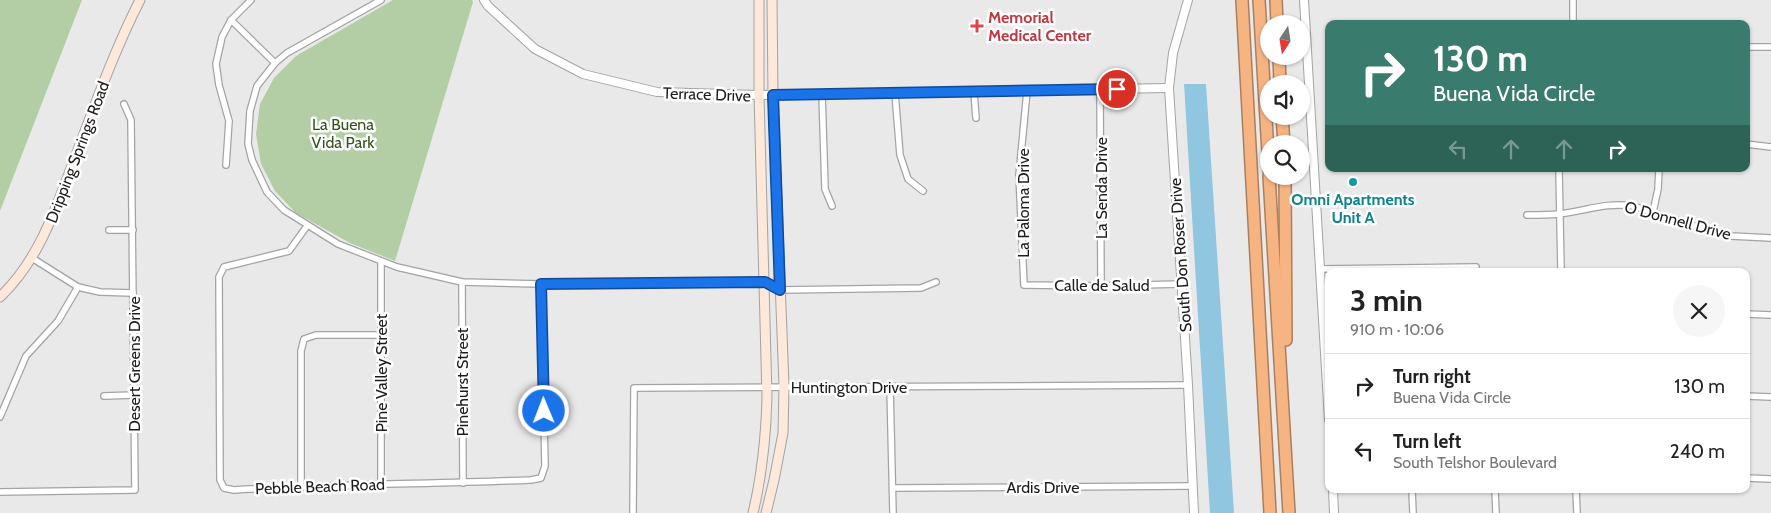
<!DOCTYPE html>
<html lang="en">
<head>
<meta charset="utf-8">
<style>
	body { margin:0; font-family:Cabin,sans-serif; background:#f6f6f6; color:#222; height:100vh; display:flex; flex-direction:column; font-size:19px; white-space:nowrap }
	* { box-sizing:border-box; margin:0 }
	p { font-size:16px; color:#767676 }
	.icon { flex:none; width:28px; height:28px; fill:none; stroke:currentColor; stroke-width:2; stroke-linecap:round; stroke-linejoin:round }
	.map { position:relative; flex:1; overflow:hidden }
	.drawer { position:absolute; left:1325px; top:268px; width:425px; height:225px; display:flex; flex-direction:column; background:#fff; border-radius:10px; box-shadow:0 1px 4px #0004 }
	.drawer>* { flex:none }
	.hud { position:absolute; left:1325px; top:20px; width:425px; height:152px; border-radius:10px; box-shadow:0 1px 4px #0004; background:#397b6c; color:#fff; overflow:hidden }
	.needle { width:32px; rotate:192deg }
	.tools { position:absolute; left:1260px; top:15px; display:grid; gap:10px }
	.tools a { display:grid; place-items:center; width:50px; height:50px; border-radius:50%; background:#fff; box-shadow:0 1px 4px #0004; font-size:25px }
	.pin { position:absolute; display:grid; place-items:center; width:42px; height:42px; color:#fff; margin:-21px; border:2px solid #fff; border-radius:50%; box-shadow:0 1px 5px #0007 }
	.me { position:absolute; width:55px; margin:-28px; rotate:359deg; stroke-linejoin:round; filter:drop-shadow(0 0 4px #0008) }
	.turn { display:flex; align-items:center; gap:18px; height:105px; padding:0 25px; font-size:22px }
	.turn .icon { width:65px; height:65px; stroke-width:2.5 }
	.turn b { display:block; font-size:35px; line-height:42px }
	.lanes { display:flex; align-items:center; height:48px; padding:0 25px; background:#0003; justify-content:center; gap:25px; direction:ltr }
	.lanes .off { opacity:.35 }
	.round { display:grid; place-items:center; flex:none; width:52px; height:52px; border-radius:26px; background:#f6f6f6 }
	.overview { display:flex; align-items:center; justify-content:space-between; height:85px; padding:0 25px }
	h1 { font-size:30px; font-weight:800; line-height:38px }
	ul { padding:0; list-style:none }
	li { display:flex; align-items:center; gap:15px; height:65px; padding:0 25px; border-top:1px solid #e0e0e0 }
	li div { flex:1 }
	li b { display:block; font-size:19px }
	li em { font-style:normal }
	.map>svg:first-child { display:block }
</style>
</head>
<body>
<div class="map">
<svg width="1771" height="513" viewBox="0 0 1771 513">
	<rect width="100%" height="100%" fill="#e9e9ea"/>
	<g fill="#b3cda5">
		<path d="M 0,0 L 82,0 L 0,211 Z"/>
		<path d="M 393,0 L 472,0 L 473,2 L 395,261 L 350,243 L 296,213 L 275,191 L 261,164 L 256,134 L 260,104 L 274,78 L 296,56 Z"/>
	</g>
	<path fill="#91c6e1" d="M 1184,84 L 1206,84 L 1234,513 L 1210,513 Z"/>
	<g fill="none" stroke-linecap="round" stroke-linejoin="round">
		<defs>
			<g id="minor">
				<path d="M 381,0 L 287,53 L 275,63 L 257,86 L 250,111 L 248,144 L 252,160 L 267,192 L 284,210 L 338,244 L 397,267 L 462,282 L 541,284 L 765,282 L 780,290 L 921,288 L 936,282"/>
				<path d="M 1573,0 L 1573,24"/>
				<path d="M 231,20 L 275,63"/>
				<path d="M 1746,47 L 1771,47"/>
				<path d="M 1100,90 L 1101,286"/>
				<path d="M 1027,91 L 1019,175 L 1024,285 L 1101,286 L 1181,284"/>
				<path d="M 974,92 L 976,118"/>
				<path d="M 895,93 L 900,155 L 908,179 L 923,191"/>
				<path d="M 822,94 L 825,189 L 832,206"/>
				<path d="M 1746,144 L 1771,147"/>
				<path d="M 226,165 L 229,121 L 219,85 L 216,64 L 222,37 L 231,20 L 251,0"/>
				<path d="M 1559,169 L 1561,271"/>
				<path d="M 1653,212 L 1658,189 L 1659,169"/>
				<path d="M 1527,215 C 1537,215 1548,215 1559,214 C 1586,211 1605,202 1633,206 L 1713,232 L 1731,236 L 1771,238"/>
				<path d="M 307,226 L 289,251 L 224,267 L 219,277 L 220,480 L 224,488 L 234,490 C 333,484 432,484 531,480 L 541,478 L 545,466 L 541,284"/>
				<path d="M 109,230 L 133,230"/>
				<path d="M 32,258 L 78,287 L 100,292 L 133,293"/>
				<path d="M 381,262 L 381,483"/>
				<path d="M 1320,269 L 1476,267"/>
				<path d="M 462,282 L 463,483"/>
				<path d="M 1746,314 L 1771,315"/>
				<path d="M 890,387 L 893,513"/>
				<path d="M 104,396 L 134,395"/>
				<path d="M 1746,396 L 1771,397"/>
				<path d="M 0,417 L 26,356 L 58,321 L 78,287"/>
				<path d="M 1746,478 L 1771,479"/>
				<path d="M 301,486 L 301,351 L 304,339 L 316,335 L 381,335"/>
				<path d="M 893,488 L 1192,486"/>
				<path d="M 1412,489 L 1413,513"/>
				<path d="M 1495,489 L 1496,513"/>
				<path d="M 1576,489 L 1577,513"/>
				<path d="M 0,492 L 135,490 L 131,120 L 124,104"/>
				<path d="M 633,513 L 634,388 L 1188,385"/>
			</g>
			<g id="tertiary">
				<path d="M 484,0 L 488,6 L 535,49 L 583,74 L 657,92 L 759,95 L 1169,88"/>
				<path d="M 1188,0 L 1173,53 L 1169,88 L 1188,385 L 1194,513"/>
				<path d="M 1304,0 L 1329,420"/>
				<path d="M 1333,489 L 1334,513"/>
			</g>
			<g id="secondary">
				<path d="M 0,297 C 40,259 56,207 75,158 C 95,105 114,51 140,0"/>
				<path d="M 753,513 C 762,475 766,436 767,397 L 759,95 L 759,0"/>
				<path d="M 766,513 L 774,480 L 783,433 L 784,386 L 773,95 L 772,0"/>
			</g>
			<g id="motorway">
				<path d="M 1242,0 L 1270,513"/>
				<path d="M 1259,0 L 1269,170"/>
				<path d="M 1276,0 L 1277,24"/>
				<path d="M 1279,56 L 1280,84"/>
				<path d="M 1282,116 L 1284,144"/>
				<path d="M 1269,176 L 1289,513"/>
				<path d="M 1285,176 L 1286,340"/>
			</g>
		</defs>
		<use href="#minor" stroke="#a3a3a5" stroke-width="8"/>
		<use href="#tertiary" stroke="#a3a3a5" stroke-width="10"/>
		<use href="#secondary" stroke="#a3a3a5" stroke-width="11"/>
		<use href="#motorway" stroke="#aa7f5f" stroke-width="14"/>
		<use href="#minor" stroke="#fff" stroke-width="5.5"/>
		<use href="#tertiary" stroke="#fff" stroke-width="8"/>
		<use href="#secondary" stroke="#fde8da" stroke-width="9"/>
		<use href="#motorway" stroke="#f7b483" stroke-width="11"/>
	</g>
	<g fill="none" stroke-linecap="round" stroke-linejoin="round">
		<defs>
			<path id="route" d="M 544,411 L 541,284 L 765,282 L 780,290 L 773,95 L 1117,89"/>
		</defs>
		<use href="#route" stroke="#114b97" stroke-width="12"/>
		<use href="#route" stroke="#1a73e8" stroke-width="9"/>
	</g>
	<path fill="#e0444e" stroke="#fff" stroke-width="2" d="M974.5 18.5h5v5h5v5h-5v5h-5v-5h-5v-5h5z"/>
	<circle fill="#0f9aa8" stroke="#fff" stroke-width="2" cx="1353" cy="182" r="5"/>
	<g text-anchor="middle" stroke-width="5" stroke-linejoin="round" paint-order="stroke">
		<g font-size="16" font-weight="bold" fill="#be3a42" stroke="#fff" text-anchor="start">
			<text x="988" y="23">Memorial<tspan x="988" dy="18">Medical Center</tspan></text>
		</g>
		<g font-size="16" fill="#1c1c1d" stroke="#fff">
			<text transform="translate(707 94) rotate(2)" y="6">Terrace Drive</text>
			<text transform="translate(77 152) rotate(-69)" y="6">Dripping Springs Road</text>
			<text transform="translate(1101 188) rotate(-90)" y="6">La Senda Drive</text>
			<text transform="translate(1023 203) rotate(-90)" y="6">La Paloma Drive</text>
			<text transform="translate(1678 220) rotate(15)" y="6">O Donnell Drive</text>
			<text transform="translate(1180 255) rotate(-94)" y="6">South Don Roser Drive</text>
			<text x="1102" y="291">Calle de Salud</text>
			<text transform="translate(134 364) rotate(-90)" y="6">Desert Greens Drive</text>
			<text transform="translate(381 373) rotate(-90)" y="6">Pine Valley Street</text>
			<text transform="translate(462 382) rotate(-90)" y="6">Pinehurst Street</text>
			<text x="849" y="393">Huntington Drive</text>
			<text transform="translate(320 486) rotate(-2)" y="6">Pebble Beach Road</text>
			<text x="1043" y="493">Ardis Drive</text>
		</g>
		<g font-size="16" fill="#305317" stroke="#fff">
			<text x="343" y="130">La Buena<tspan x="343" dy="18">Vida Park</tspan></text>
		</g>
		<g font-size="16" font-weight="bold" fill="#0d838f" stroke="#fff">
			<text x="1353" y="205">Omni Apartments<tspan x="1353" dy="18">Unit A</tspan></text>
		</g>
	</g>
</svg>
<div class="tools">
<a><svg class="needle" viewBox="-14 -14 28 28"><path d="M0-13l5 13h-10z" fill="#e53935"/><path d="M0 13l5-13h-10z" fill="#767676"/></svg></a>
<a><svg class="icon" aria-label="sound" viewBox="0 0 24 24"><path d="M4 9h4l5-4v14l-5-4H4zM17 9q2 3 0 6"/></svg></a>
<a><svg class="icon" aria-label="search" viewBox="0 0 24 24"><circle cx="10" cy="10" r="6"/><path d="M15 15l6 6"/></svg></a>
</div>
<div class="pin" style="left:1117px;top:89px;background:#d93025"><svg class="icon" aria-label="arrive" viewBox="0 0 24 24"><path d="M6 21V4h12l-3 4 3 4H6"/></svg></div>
<svg class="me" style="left:544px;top:411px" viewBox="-20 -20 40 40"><circle r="17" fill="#1a73e8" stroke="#fff" stroke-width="3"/><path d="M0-11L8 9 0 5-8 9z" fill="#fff"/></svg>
<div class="hud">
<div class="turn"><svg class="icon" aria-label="right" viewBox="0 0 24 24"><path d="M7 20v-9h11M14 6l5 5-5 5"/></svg><div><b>130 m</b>Buena Vida Circle</div></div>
<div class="lanes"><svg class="icon off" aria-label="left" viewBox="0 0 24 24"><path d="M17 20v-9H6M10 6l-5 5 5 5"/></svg><svg class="icon off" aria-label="ahead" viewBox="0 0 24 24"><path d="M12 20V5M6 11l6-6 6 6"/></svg><svg class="icon off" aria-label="ahead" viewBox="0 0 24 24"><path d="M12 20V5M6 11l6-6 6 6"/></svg><svg class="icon" aria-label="right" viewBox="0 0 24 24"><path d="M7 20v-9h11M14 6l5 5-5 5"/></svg></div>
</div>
<section class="drawer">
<div class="overview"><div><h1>3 min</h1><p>910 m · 10:06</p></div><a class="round"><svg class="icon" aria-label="close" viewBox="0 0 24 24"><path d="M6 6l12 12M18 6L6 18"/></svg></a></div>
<ul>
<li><svg class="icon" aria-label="right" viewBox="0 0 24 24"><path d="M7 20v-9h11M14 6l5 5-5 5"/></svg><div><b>Turn right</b><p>Buena Vida Circle</p></div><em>130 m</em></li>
<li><svg class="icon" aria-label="left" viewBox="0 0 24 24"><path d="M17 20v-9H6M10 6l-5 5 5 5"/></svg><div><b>Turn left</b><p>South Telshor Boulevard</p></div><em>240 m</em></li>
</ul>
</section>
</div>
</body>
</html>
